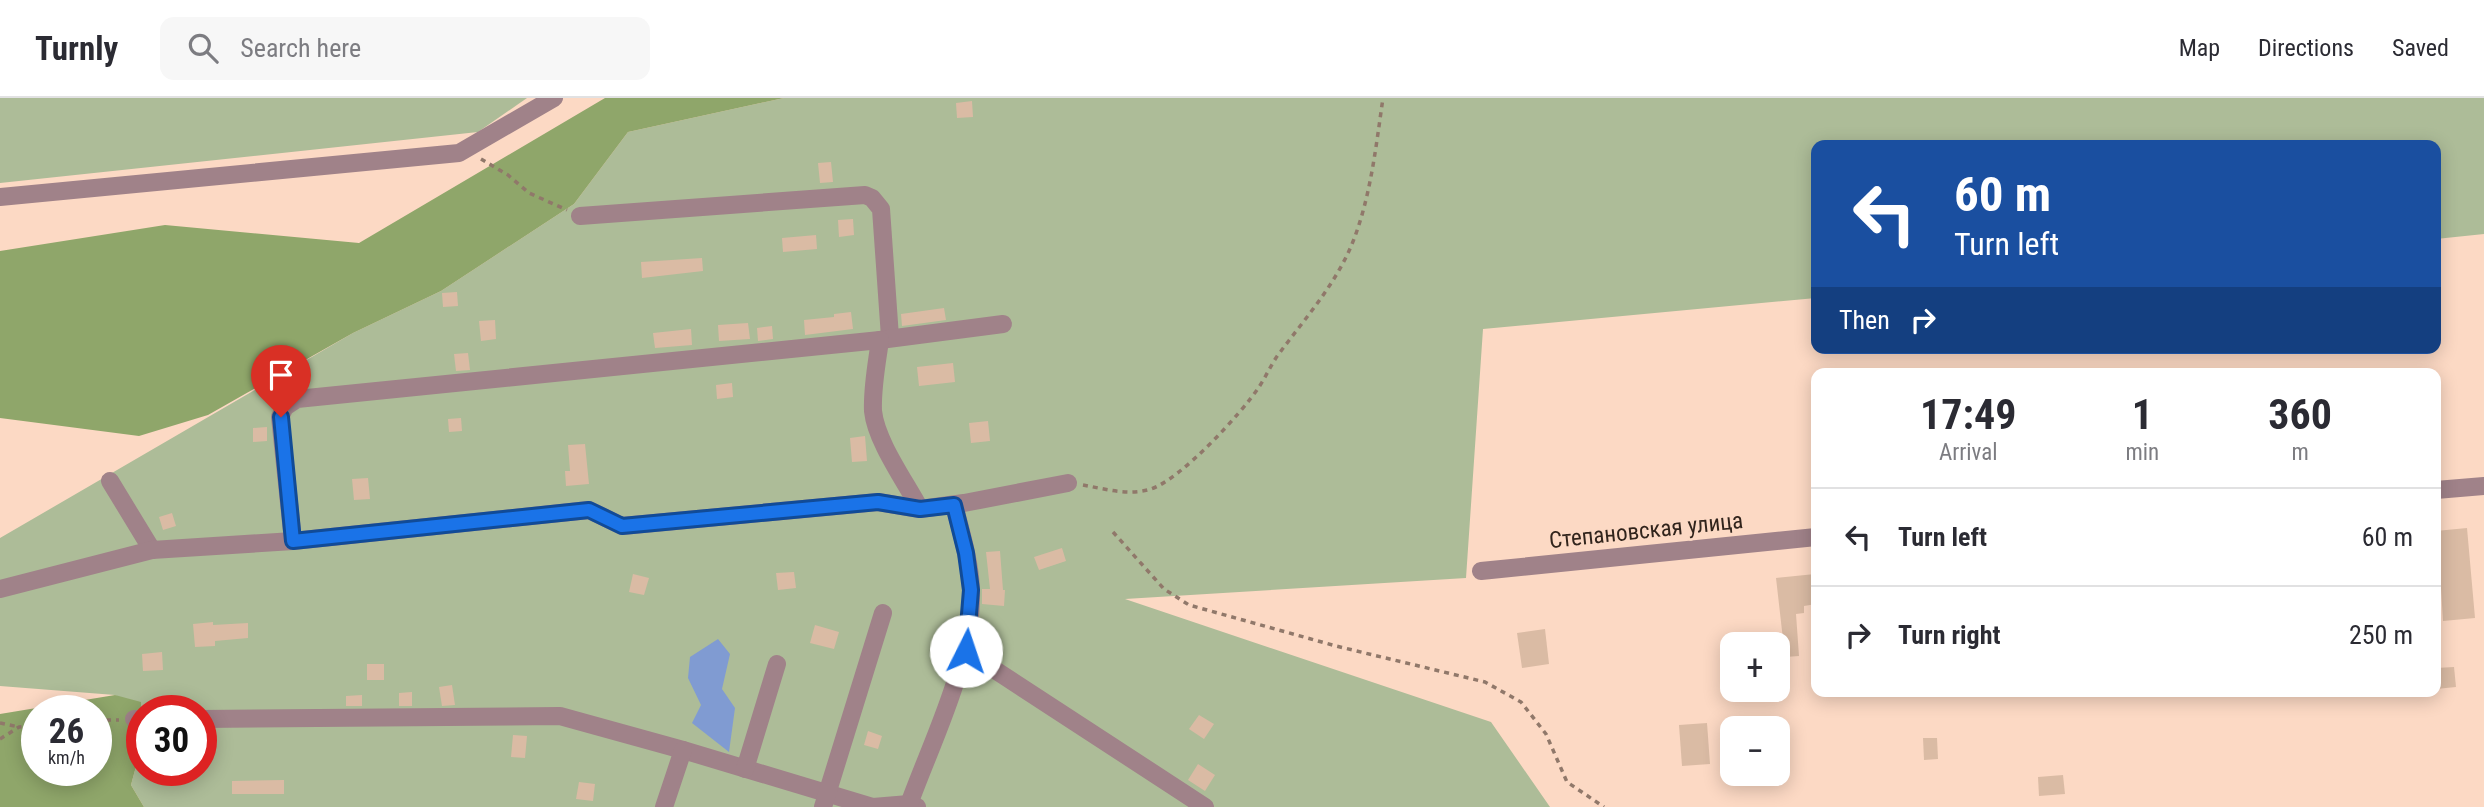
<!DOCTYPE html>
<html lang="en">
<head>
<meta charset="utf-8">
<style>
	body { margin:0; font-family:"Roboto Condensed",sans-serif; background:#f7f7f7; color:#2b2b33; height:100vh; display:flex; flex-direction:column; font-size:26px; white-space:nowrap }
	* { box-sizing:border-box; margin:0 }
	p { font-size:23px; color:#7c7c81 }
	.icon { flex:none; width:38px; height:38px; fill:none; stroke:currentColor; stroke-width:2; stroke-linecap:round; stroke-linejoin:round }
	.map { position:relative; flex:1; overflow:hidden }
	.details { position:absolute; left:1811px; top:270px; width:630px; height:329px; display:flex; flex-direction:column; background:#fff; border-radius:14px; box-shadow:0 4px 18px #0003 }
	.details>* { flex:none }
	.guide { position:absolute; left:1811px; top:42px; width:630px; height:214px; border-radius:14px; box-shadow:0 4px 18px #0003; background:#1a4fa0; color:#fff; overflow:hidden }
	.tools { position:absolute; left:1720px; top:534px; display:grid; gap:14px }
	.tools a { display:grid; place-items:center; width:70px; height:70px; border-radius:14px; background:#fff; box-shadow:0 4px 18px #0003; font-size:35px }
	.speed { position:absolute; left:21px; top:597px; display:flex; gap:14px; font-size:35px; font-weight:700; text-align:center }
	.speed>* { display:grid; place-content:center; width:91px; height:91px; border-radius:50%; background:#fff; box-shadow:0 4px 18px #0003; line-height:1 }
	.speed small { font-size:18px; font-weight:400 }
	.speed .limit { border:10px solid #d22; background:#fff; color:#111 }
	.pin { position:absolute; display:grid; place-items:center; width:60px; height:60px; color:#fff; margin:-72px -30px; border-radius:50% 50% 50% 0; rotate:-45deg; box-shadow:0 0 7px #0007 }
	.pin .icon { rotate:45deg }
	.me { position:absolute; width:77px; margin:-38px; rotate:4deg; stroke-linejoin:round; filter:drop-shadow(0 0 5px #0008) }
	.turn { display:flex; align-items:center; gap:24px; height:147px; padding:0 28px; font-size:32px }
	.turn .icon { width:91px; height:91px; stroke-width:2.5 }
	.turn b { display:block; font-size:49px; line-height:60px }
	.then { display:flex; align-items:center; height:66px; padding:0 28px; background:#0003; gap:14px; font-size:26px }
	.eta { display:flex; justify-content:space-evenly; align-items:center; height:119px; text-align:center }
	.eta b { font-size:42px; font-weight:700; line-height:49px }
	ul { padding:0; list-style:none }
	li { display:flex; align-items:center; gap:21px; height:98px; padding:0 28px; border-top:2px solid #e1e1e2 }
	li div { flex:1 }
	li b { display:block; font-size:26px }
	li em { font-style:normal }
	header { display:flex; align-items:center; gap:42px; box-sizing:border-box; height:98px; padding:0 35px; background:#fff; border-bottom:2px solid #e1e1e2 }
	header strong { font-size:33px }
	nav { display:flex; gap:38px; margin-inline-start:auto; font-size:24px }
	.search { width:490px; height:63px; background:#f7f7f7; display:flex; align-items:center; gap:18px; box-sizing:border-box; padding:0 24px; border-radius:14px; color:#7c7c81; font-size:26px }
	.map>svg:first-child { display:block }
</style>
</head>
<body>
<header>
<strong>Turnly</strong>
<div class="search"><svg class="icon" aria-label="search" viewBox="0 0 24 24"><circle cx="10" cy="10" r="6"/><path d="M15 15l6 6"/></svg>Search here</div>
<nav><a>Map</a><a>Directions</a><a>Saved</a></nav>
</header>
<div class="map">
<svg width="2484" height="709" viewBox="0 0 2484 709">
	<rect width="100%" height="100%" fill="#fcd9c4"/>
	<g fill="#adbc98">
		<path d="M 0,0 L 527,0 L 478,34 L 0,85 Z"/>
		<path d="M 784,0 L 2484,0 L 2484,136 L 2436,141 L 2436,47 L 1816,47 L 1816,200 L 1483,231 L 1466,480 L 1125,501 L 1491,624 L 1550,709 L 144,709 L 131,687 L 142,646 L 142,672 L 201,672 L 201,612 L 142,612 L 115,597 L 0,588 L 0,440 L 353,235 L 441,193 L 574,106 L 628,34 Z"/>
	</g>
	<g fill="#8fa66a" fill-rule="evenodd">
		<path d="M 605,0 L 784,0 L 628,34 L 574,106 L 441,193 L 353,235 L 208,317 L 139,338 L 0,320 L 0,153 L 165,127 L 359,145 Z"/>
		<path d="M 115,597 L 141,604 L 142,646 L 131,687 L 144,709 L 0,709 L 0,616 ZM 37,612 L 96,612 L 96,672 L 37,672 Z"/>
	</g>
	<path fill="#809bd2" d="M 718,541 L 730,556 L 722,591 L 735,610 L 729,654 L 692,625 L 701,607 L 688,580 L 690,559 Z"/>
	<g fill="#dabba4">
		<path d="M 972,3 L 973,19 L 957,20 L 956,5 Z"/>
		<path d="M 831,64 L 833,84 L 820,85 L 818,65 Z"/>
		<path d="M 853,121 L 854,137 L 839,139 L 838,122 Z"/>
		<path d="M 816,137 L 817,151 L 783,154 L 782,140 Z"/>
		<path d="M 702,160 L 703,173 L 642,180 L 641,164 Z"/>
		<path d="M 457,194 L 458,208 L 443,209 L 442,195 Z"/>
		<path d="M 944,210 L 946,222 L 902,228 L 901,216 Z"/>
		<path d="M 851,214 L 853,231 L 805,237 L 804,222 L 834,219 L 834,216 Z"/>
		<path d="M 495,222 L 496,241 L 481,243 L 479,223 Z"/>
		<path d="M 748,225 L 750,241 L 719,243 L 718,227 Z"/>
		<path d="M 772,228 L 773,241 L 758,243 L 757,230 Z"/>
		<path d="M 691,231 L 692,247 L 655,250 L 653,235 Z"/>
		<path d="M 468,255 L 470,272 L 456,273 L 454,256 Z"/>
		<path d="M 953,265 L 955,284 L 919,288 L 917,269 Z"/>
		<path d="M 732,285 L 733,299 L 717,301 L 716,287 Z"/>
		<path d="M 461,320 L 462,333 L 449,334 L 448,321 Z"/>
		<path d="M 988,323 L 990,343 L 971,345 L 969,325 Z"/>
		<path d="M 267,329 L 267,343 L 253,344 L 253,330 Z"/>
		<path d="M 865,338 L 867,363 L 852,364 L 850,340 Z"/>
		<path d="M 585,346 L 589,386 L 566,388 L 565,373 L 570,373 L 568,347 Z"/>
		<path d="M 368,380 L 370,401 L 354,402 L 352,381 Z"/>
		<path d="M 172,415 L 176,428 L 163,432 L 159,419 Z"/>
		<path d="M 2467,430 L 2475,520 L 2443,523 L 2439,458 L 2436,458 L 2436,433 Z"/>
		<path d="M 1062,450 L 1066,463 L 1039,472 L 1034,459 Z"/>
		<path d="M 1000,453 L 1003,492 L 1005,492 L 1004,508 L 982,506 L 982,491 L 990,491 L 986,454 Z"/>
		<path d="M 794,474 L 796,490 L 778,492 L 776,475 Z"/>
		<path d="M 633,476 L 649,480 L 644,497 L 629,494 Z"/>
		<path d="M 1815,476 L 1816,506 L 1804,508 L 1804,515 L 1796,516 L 1799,558 L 1785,559 L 1776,480 Z"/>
		<path d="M 213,524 L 213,527 L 248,525 L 248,540 L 215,543 L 215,548 L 195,549 L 193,526 Z"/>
		<path d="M 815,527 L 839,534 L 834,551 L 810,545 Z"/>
		<path d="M 1545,531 L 1549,566 L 1522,570 L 1517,535 Z"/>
		<path d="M 162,554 L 163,572 L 143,573 L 142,556 Z"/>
		<rect x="367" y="566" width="17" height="16"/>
		<path d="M 2454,569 L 2456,589 L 2436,591 L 2436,570 Z"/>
		<path d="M 452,587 L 455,607 L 442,608 L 439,589 Z"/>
		<path d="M 412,594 L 412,608 L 399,608 L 399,595 Z"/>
		<path d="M 362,597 L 362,608 L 346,608 L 346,598 Z"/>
		<path d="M 1199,617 L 1214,626 L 1204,641 L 1189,631 Z"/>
		<path d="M 1707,625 L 1710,666 L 1682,668 L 1679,627 Z"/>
		<path d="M 868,633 L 882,638 L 878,651 L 864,647 Z"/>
		<path d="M 513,637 L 527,638 L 525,660 L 511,659 Z"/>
		<path d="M 1923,640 L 1937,640 L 1938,661 L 1924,662 Z"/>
		<path d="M 1198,666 L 1215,677 L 1205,693 L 1188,682 Z"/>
		<path d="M 2063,677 L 2065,696 L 2039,698 L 2038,679 Z"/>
		<path d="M 284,682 L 284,696 L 232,696 L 232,683 Z"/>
		<path d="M 579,684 L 595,686 L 593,703 L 576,701 Z"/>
	</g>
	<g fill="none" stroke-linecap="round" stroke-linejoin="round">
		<g stroke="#90786a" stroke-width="3.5" stroke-dasharray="5 5" stroke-linecap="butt">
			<path d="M 481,61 L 508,77 L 529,95 L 567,112"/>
			<path d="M 1083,387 C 1105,391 1129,398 1151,391 C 1181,381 1241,316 1259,289 C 1267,277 1272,264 1281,253 C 1308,217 1338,183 1354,141 C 1371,96 1376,48 1383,0"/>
			<path d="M 1113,434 L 1164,491 L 1189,507 L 1336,548 L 1485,584 L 1521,604 L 1546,636 L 1567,684 L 1604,709"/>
			<path d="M 96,622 L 119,622"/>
			<path d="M 0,625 L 19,629"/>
			<path d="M 0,641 L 19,629 L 37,627"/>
		</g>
		<g stroke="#a08289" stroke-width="18">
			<path d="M 0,99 L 459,55 L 554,0"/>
			<path d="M 580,118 L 865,97 L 872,100 L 881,111 L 890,239"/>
			<path d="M 880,242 L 1003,226"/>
			<path d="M 110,383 L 152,452"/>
			<path d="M 2436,392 L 2484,388"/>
			<path d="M 293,443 L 280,319 L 285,309 L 297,301 L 880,242 C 877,265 872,289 873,313 C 876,343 905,383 920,411"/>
			<path d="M 1481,473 L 1816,439"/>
			<path d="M 0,491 L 152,452 L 293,443 L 589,412 L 622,428 L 878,404 L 920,411 L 964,405 L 1068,385"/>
			<path d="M 966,553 L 1205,709"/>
			<path d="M 134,621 L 142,621"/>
			<path d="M 201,621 L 560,618 L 683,652 L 873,709"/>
			<path d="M 745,671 L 777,566"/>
			<path d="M 664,709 L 683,652"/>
			<path d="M 823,709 L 883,515"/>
			<path d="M 873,709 L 909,706 L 917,709"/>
			<path d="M 908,709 C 932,642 973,564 971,492 C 970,463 961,434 954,407"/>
		</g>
	</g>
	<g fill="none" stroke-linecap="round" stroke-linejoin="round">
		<defs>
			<path id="route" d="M 281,319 L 293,443 L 589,412 L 622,428 L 878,404 L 920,411 L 954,407 L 966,455 L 971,492 L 966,553"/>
		</defs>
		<use href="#route" stroke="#114b97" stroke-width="18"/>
		<use href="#route" stroke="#1a73e8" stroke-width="12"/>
	</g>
	<g text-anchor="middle" stroke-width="5" stroke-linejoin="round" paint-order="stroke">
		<g font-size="23" fill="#31241c" stroke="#fcd9c4">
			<text transform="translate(1646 432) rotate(-6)" y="8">Степановская улица</text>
		</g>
	</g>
</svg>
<div class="tools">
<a>+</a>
<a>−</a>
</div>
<div class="speed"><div>26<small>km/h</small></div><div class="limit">30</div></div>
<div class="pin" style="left:281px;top:319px;background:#d93025"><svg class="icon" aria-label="arrive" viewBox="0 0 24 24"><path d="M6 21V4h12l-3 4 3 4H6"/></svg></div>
<svg class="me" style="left:966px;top:553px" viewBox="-20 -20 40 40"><circle r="19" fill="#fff"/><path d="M0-13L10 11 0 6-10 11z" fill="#1a73e8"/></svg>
<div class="guide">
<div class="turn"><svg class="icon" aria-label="left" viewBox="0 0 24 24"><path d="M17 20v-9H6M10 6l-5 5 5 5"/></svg><div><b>60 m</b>Turn left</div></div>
<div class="then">Then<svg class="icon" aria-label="right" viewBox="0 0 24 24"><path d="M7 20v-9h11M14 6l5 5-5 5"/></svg></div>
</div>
<section class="details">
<div class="eta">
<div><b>17:49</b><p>Arrival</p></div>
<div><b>1</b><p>min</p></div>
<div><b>360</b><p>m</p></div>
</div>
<ul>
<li><svg class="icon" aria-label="left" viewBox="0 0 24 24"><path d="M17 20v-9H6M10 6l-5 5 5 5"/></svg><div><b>Turn left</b></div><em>60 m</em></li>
<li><svg class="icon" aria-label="right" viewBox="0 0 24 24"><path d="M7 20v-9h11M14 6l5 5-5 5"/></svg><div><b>Turn right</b></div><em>250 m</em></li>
</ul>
</section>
</div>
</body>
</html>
